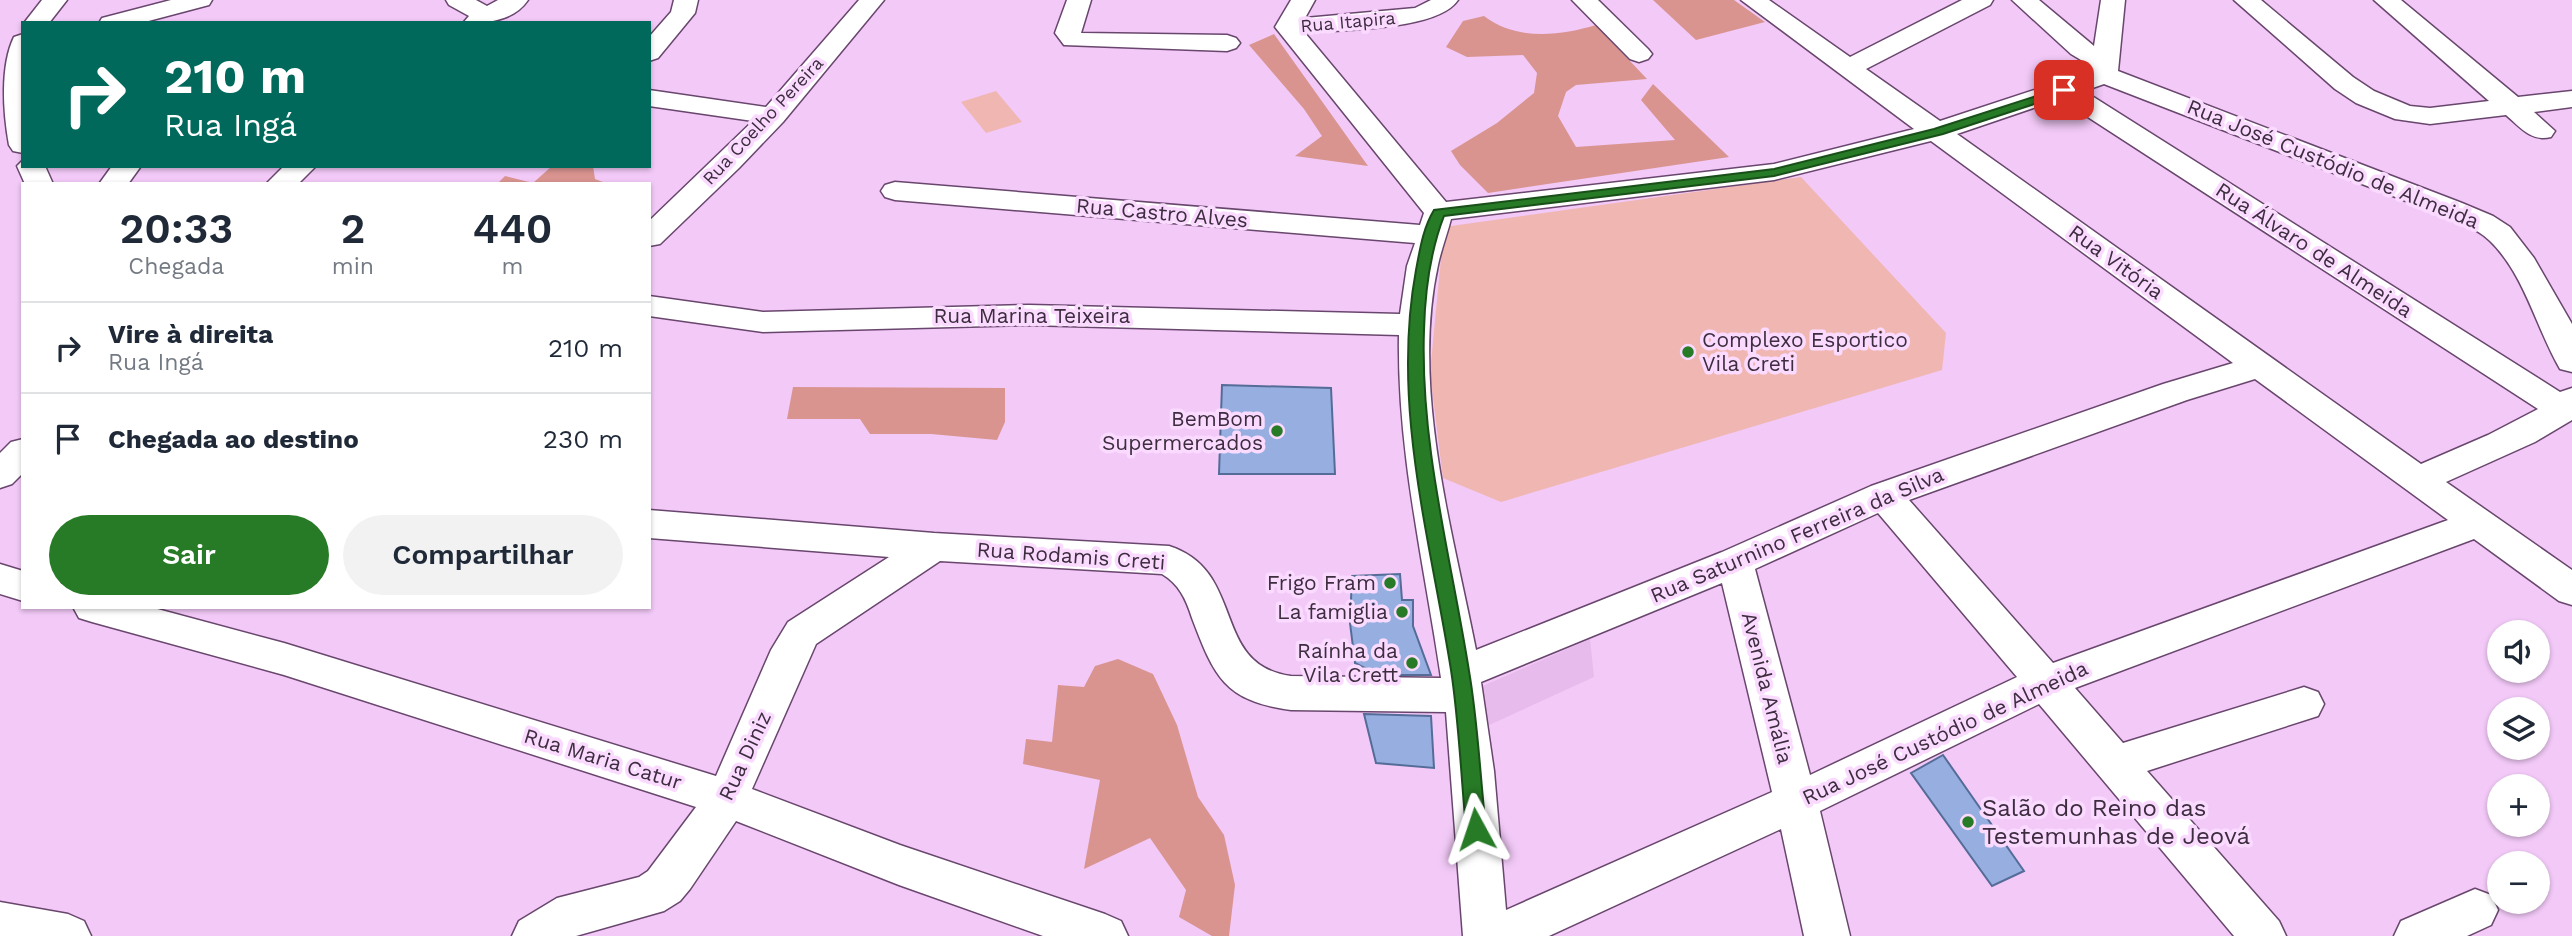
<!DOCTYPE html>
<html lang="pt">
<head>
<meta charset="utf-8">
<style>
	body { margin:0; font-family:"Work Sans",sans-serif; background:#f2f2f3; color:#1f2937; height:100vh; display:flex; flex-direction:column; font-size:26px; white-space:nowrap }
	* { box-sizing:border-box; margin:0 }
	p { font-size:23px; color:#747a83 }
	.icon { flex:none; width:38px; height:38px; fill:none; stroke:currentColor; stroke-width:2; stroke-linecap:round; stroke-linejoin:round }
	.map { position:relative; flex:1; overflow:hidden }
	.details { position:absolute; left:21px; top:182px; width:630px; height:427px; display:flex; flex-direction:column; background:#fff; border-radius:0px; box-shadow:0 2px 5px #0004 }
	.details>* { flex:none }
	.banner { position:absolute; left:21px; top:21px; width:630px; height:147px; border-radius:0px; box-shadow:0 2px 5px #0004; background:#00695c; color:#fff; overflow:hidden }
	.fabs { position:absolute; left:2487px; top:620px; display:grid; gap:14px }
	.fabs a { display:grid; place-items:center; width:63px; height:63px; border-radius:50%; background:#fff; box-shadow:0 2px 5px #0004; font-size:35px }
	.pin { position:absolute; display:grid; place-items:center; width:60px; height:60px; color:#fff; margin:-30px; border-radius:14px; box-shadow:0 4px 10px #0006 }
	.me { position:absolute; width:77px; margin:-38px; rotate:355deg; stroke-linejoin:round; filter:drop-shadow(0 0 5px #0008) }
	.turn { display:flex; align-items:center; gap:24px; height:147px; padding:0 28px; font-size:32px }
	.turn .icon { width:91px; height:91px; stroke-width:2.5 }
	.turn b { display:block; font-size:49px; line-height:60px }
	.eta { display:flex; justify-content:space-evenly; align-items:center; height:119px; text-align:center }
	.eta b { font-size:42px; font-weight:600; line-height:49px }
	.action { display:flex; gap:14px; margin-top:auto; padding:14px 28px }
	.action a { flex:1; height:80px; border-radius:42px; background:#277a26; color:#fff; font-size:28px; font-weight:600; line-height:80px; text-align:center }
	.action a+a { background:#f2f2f3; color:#1f2937 }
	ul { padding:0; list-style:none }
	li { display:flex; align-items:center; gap:21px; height:91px; padding:0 28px; border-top:2px solid #e0e1e3 }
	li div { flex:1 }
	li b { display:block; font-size:26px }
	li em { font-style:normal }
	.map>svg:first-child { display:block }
</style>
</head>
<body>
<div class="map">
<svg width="2572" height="936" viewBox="0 0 2572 936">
	<rect width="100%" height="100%" fill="#f2c9f7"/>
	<path fill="#e8bbed" d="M 1590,639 L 1594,677 L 1487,726 L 1476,689 Z"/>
	<g fill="#f0b6b2">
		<path d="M 996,91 L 1022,122 L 986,133 L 961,102 Z"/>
		<path d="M 1801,177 L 1946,333 L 1942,370 L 1501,502 L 1443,478 L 1430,373 L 1444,227 Z"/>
	</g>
	<g fill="#d99490">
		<path d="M 1653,0 L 1734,0 L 1765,22 L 1696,40 Z"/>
		<path d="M 1484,16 C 1517,41 1559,36 1596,25 L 1647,79 L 1576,85 L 1566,92 L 1558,116 L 1576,147 L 1675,140 L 1641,100 L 1653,84 L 1729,157 L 1488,193 L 1460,165 L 1451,151 L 1497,123 L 1534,93 L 1537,73 L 1523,55 L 1467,57 L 1446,47 L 1463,21 Z"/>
		<path d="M 1274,34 L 1368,166 L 1295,156 L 1322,136 L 1304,109 L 1249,45 Z"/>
		<path d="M 552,166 L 593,166 L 595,179 L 608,184 L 497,184 L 505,176 L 533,183 Z"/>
		<path d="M 793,387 L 1005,388 L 1005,422 L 997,440 L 931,434 L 870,434 L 860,419 L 787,419 Z"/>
		<path d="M 1118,659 L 1153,674 L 1177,725 L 1198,797 L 1224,835 L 1235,885 L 1229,936 L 1212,936 L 1179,917 L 1186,890 L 1150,838 L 1084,869 L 1100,780 L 1023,764 L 1026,739 L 1052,742 L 1058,685 L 1084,687 L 1095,666 Z"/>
	</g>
	<g fill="#96afe0" stroke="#556c98" stroke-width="2">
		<path d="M 1222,385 L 1331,388 L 1335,474 L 1219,474 Z"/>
		<path d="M 1400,574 L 1402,600 L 1413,600 L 1413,626 L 1431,675 L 1378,675 L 1355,663 L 1350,623 L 1352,576 Z"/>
		<path d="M 1364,714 L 1431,716 L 1434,768 L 1376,763 Z"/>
		<path d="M 1943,755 L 2024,871 L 1992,886 L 1911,773 Z"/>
	</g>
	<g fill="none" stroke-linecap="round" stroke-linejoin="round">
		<defs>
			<g id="minor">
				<path d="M 42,0 L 67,0 L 49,23 L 24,23 Z"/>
				<path d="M 171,0 L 212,0 L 209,5 L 141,23 L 99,23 L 102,18 Z"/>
				<path d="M 446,0 L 476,0 L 487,6 L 498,0 L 528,0 C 513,22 486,23 463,23 L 469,16 L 449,5 Z"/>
				<path d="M 674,0 L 698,0 L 695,13 L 658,58 L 649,61 L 649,37 L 671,12 Z"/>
				<path d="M 859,0 L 884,0 L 783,122 L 739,168 L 660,244 L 649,246 L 649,221 L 753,121 L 649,106 L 649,90 L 766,107 Z"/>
				<path d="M 1067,0 L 1091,0 L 1081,33 L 1227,35 L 1236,38 L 1240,43 L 1236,48 L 1227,51 L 1064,45 L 1055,33 Z"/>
				<path d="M 1291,0 L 1315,0 L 1305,18 L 1415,8 L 1431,0 L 1458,0 C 1437,31 1342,29 1305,33 L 1446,202 L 1774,164 L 1914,129 L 1741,0 L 1769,0 L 1850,57 L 1962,0 L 1993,0 L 1990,5 L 1866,69 L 1940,121 L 2092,71 L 2091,66 L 2071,54 L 2012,0 L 2039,0 L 2094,46 L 2101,0 L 2125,0 L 2118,71 L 2462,203 L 2493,216 L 2510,227 L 2534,258 L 2572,324 L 2572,372 L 2560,369 C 2536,328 2525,275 2490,241 C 2477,228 2458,222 2442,215 L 2104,84 L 2084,91 L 2560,392 L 2572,388 L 2572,420 L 2535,442 L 2446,482 L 2572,570 L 2572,605 L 2559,601 L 2474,539 L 2075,688 L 2123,743 L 2304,687 L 2318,692 L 2324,704 L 2318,716 L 2147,771 L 2279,921 L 2286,936 L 2234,936 L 2039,704 L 1820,811 L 1850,936 L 1804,936 L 1781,829 L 1549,936 L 1463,936 L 1446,712 L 1291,710 C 1224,701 1214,676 1192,618 C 1186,599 1179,584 1162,574 L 940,561 L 816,644 L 752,789 L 900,845 L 1105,914 L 1121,921 L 1128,936 L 1043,936 L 899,885 L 736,821 L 690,889 L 680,901 L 664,911 L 576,936 L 512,936 L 519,921 L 557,898 L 639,877 L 648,871 L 696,807 L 284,675 L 92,622 L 79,618 L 73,607 L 150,607 L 284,643 L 716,776 L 771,650 L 788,622 L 889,557 L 649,538 L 649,510 L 934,533 L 1169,546 C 1247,571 1210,665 1291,676 L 1441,678 C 1424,563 1397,452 1399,335 L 1029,325 L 763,332 L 649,316 L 649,296 L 763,312 L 1029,305 L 1400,314 L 1407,266 L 1415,243 L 895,200 L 885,197 L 881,191 L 885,185 L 895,182 L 1420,225 L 1424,213 L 1275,27 ZM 2060,99 L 2538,409 L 2488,435 L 2421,464 L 1957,134 ZM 1931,141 L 2233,363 L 2163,384 L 1871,486 L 1722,552 L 1476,650 C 1452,528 1411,388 1438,265 C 1441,250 1447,235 1451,219 L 1774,180 ZM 2255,379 L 2448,520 L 2053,663 L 1909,500 L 2187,400 ZM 1878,513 L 2017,677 L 1810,775 L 1755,569 ZM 1722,583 L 1772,792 L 1506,910 L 1494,771 L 1481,682 Z"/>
				<path d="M 1572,0 L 1598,0 L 1648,49 L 1652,54 L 1648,59 L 1639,62 L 1630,59 Z"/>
				<path d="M 2234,0 L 2261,0 L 2353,77 L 2374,91 L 2410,106 L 2430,108 L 2489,101 L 2374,0 L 2401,0 L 2518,97 L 2572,91 L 2572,107 L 2534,112 L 2555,131 L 2551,137 C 2531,142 2520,127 2506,115 L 2430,124 L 2395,119 L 2356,103 L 2335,89 Z"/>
				<path d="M 23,34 L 23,153 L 13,151 L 9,145 C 3,112 0,66 14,37 Z"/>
				<path d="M 23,160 L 23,166 L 45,166 L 53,184 L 25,184 L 17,166 Z"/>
				<path d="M 112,166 L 141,166 L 128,184 L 99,184 Z"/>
				<path d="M 284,166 L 316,166 L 298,184 L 266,184 Z"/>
				<path d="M 23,439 L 23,473 L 12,484 L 0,488 L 0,453 L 11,442 Z"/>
				<path d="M 0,564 L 23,571 L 23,601 L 0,594 Z"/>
				<path d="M 2475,889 L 2491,895 L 2498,910 L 2491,925 L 2467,936 L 2394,936 L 2401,921 Z"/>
				<path d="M 0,902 L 68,914 L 84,921 L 91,936 L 0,936 Z"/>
			</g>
		</defs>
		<use href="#minor" stroke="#69466d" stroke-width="3"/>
		<use href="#minor" fill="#fff" fill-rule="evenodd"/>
	</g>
	<path fill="#277a26" stroke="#194f19" stroke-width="2" d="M 2064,87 L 2068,88 L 2068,93 L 1943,134 L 1774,176 L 1444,216 C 1430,252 1425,292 1424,330 C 1420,446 1451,557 1469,671 C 1478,723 1480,776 1486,829 L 1483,835 L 1476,838 L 1469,835 L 1466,829 C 1461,776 1459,722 1451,670 C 1430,538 1391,405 1416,270 C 1420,249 1423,228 1434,210 L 1774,169 L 1934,129 Z"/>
	<g fill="#277a26" stroke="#fbdaff" stroke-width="2.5">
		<circle cx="1688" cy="352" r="7"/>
		<circle cx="1277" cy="431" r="7"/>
		<circle cx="1390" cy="583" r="7"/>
		<circle cx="1402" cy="612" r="7"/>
		<circle cx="1412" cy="663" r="7"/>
		<circle cx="1968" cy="822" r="7"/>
	</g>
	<g text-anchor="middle" stroke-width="7" stroke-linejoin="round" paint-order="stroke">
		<g font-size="18" fill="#3d2d3f" stroke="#fbdaff">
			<text transform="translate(1348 22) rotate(-5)" y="6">Rua Itapira</text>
			<text transform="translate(763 121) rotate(-47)" y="6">Rua Coelho Pereira</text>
		</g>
		<g font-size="21" fill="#3d2d3f" stroke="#fbdaff">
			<text transform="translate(2333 164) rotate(22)" y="7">Rua José Custódio de Almeida</text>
			<text transform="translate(1162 213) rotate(5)" y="7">Rua Castro Alves</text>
			<text transform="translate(2314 250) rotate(33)" y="7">Rua Álvaro de Almeida</text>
			<text transform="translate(2116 262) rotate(36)" y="7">Rua Vitória</text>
			<text x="1032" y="323">Rua Marina Teixeira</text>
			<text transform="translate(1797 535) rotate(-23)" y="7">Rua Saturnino Ferreira da Silva</text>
			<text transform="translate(1071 556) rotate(4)" y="7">Rua Rodamis Creti</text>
			<text transform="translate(1767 688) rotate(76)" y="7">Avenida Amália</text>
			<text transform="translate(1945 733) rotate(-25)" y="7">Rua José Custódio de Almeida</text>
			<text transform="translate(745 756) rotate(-65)" y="7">Rua Diniz</text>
			<text transform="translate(603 759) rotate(17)" y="7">Rua Maria Catur</text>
		</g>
		<g font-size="21" fill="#3d2d3f" stroke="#fbdaff" text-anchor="end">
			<text x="1702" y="347" text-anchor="start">Complexo Esportico<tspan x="1702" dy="24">Vila Creti</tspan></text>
			<text x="1263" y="426">BemBom<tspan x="1263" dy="24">Supermercados</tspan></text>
			<text x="1376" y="590">Frigo Fram</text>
			<text x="1388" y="619">La famiglia</text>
			<text x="1398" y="658">Raínha da<tspan x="1398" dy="24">Vila Crett</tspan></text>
		</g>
		<g font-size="24" fill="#3d2d3f" stroke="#fbdaff" text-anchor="start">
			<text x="1982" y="816">Salão do Reino das<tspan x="1982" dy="28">Testemunhas de Jeová</tspan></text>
		</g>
	</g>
</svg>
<div class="fabs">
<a><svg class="icon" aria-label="sound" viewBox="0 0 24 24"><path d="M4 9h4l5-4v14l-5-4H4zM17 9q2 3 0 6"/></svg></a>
<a><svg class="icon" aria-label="layers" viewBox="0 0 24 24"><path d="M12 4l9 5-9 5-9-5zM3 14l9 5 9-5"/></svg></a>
<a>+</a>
<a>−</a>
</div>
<div class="pin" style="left:2064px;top:90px;background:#d93025"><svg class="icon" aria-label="arrive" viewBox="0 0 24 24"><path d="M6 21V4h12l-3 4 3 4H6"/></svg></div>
<svg class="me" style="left:1476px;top:829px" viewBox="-20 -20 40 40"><path d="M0-17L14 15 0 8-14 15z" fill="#277a26" stroke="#fff" stroke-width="4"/></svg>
<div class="banner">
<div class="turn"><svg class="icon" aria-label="right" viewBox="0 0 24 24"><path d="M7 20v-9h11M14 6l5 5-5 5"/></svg><div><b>210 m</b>Rua Ingá</div></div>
</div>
<section class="details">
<div class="eta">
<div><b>20:33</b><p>Chegada</p></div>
<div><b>2</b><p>min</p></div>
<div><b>440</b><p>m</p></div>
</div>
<ul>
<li><svg class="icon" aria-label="right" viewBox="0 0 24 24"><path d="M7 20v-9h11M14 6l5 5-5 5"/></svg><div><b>Vire à direita</b><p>Rua Ingá</p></div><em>210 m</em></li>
<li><svg class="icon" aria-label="arrive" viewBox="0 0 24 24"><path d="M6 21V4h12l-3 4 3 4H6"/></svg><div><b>Chegada ao destino</b></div><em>230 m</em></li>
</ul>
<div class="action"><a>Sair</a><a>Compartilhar</a></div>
</section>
</div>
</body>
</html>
